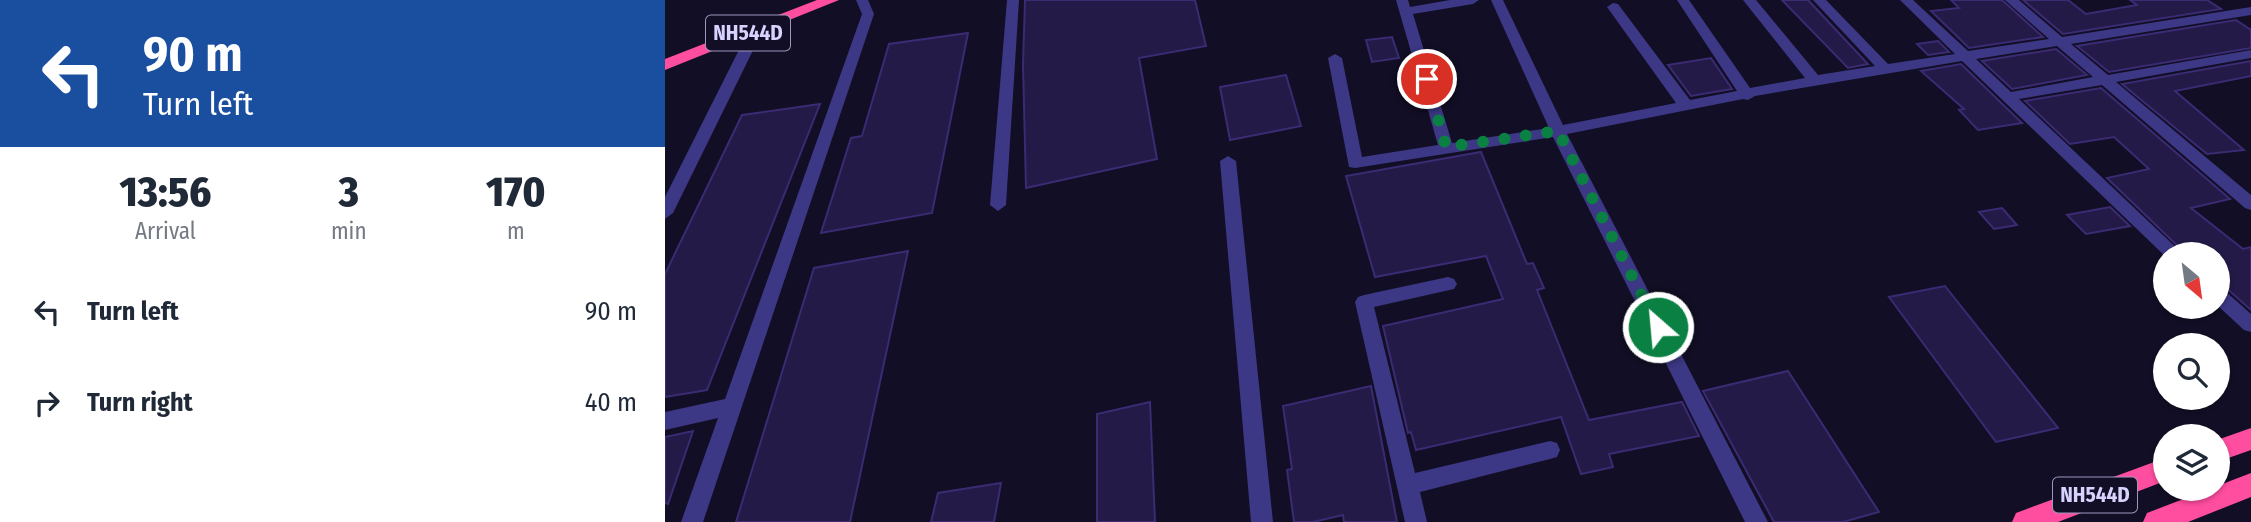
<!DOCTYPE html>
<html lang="en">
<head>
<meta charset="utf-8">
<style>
	body { margin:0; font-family:"Fira Sans Condensed",sans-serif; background:#f6f6f7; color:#1f2937; height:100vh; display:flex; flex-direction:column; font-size:26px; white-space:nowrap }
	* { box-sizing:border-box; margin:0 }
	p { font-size:23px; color:#747a83 }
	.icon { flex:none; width:38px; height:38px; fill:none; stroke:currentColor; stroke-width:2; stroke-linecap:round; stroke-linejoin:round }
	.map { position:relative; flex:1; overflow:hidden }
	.sheet { display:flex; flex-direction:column; background:#fff; width:665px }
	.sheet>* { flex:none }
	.top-card { background:#1a4fa0; color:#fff; overflow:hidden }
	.needle { width:46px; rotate:151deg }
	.tools { position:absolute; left:1488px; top:242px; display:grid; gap:14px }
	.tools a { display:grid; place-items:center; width:77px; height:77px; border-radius:50%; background:#fff; box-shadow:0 2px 5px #0004; font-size:35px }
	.pin { position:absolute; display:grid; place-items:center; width:60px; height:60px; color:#fff; margin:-30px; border:4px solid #fff; border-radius:50%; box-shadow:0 2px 7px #0007 }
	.me { position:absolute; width:77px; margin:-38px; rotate:333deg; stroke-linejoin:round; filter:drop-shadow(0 0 5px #0008) }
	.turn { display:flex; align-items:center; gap:24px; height:147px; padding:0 28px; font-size:32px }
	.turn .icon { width:91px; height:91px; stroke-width:2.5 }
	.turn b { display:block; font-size:49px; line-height:60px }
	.eta { display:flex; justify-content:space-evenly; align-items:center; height:119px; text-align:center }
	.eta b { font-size:42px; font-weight:800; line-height:49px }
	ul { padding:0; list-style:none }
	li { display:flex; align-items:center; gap:21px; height:91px; padding:0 28px }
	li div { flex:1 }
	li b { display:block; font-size:26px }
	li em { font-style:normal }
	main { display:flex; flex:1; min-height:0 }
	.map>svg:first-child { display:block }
</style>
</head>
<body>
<main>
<section class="sheet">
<div class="top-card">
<div class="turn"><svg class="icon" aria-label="left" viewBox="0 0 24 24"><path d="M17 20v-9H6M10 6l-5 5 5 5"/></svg><div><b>90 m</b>Turn left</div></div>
</div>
<div class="eta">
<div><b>13:56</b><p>Arrival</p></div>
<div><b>3</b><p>min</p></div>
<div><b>170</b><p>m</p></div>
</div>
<ul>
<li><svg class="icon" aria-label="left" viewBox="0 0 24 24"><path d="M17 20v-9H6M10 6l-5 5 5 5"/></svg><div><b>Turn left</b></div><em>90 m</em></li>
<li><svg class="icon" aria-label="right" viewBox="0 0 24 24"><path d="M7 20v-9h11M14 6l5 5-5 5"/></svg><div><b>Turn right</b></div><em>40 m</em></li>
</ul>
</section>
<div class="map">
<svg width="1586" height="522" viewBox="0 0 1586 522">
	<rect width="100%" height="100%" fill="#120e25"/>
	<g fill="#231a47" stroke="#3a2b73" stroke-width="2">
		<path d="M 360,0 L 530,0 L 541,46 L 474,58 L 492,159 L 361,188 L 358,64 Z"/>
		<path d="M 1117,0 L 1143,0 L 1203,64 L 1183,68 Z"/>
		<path d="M 1286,0 L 1337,0 L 1378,37 L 1304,48 L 1266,11 L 1294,8 Z"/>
		<path d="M 1358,0 L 1403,0 L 1421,14 L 1472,5 L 1465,0 L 1542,0 L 1556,9 L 1398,34 Z"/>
		<path d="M 1571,20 L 1586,30 L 1586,48 L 1444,72 L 1412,46 Z"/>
		<path d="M 303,33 L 267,213 L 156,233 L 186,138 L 197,136 L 224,44 Z"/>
		<path d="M 727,37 L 734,58 L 707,62 L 701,40 Z"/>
		<path d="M 1273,41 L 1284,52 L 1263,55 L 1252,44 Z"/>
		<path d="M 1391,49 L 1422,75 L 1347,89 L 1317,61 Z"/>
		<path d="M 1046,58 L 1067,89 L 1026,96 L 1003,65 Z"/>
		<path d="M 1586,61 L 1586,76 L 1510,91 L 1579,150 L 1542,154 L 1457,84 Z"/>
		<path d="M 1296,64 L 1357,123 L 1313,130 L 1294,110 L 1299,109 L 1256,71 Z"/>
		<path d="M 621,75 L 636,126 L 565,140 L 555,87 Z"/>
		<path d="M 1436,88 L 1565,199 L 1526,208 L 1578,249 L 1586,247 L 1586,310 L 1560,287 L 1552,285 L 1552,254 L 1521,254 L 1442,178 L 1484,169 L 1449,137 L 1405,144 L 1360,101 Z"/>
		<path d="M 155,104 L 42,390 L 0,397 L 0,274 L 77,115 Z"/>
		<path d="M 816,152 L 862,264 L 868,263 L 879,288 L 872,290 L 924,420 L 1017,402 L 1034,436 L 944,454 L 948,467 L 916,474 L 896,417 L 751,450 L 746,432 L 743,433 L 718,326 L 838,299 L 821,256 L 710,277 L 681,176 Z"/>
		<path d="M 1445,207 L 1465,226 L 1421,234 L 1402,215 Z"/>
		<path d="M 1337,208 L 1352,225 L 1329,229 L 1314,212 Z"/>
		<path d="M 243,251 L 185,522 L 71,522 L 149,268 Z"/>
		<path d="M 1280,286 L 1393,428 L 1331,442 L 1224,297 Z"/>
		<path d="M 1123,371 L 1214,512 L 1178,522 L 1109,522 L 1038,391 Z"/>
		<path d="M 706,386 L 732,522 L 679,522 L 678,515 L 648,522 L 629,522 L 622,470 L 627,469 L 618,406 Z"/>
		<path d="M 485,402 L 490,522 L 432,522 L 432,414 Z"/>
		<path d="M 28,431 L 3,504 L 0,503 L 0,437 Z"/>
		<path d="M 336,483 L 329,522 L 266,522 L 273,493 Z"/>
	</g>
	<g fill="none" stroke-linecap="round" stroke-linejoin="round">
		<g fill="#3c3885" fill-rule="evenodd">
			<path d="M 191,0 L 203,0 L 209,14 L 38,522 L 16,522 L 53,418 L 0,430 L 0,412 L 60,399 L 197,14 Z"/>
			<path d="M 342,0 L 354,0 L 341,205 L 333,211 L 325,205 Z"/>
			<path d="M 731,0 L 743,0 L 745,7 L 785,0 L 814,0 L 808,4 L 748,14 L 787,143 L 884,128 L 826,0 L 838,0 L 898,125 L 1011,103 L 942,7 L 948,3 L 953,4 L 1025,100 L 1072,91 L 1012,0 L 1024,0 L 1085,88 L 1140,78 L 1078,0 L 1091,0 L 1153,75 L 1210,66 L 1148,0 L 1161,0 L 1223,64 L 1290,54 L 1235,0 L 1248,0 L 1303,51 L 1384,39 L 1340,0 L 1354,0 L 1397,37 L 1586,7 L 1586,15 L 1406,44 L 1443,75 L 1586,50 L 1586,58 L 1451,82 L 1586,195 L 1586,210 L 1580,208 L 1437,85 L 1354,99 L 1518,254 L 1500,256 L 1297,61 L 1090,96 L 1083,100 L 1078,99 L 902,134 L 1103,522 L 1080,522 L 888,137 L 690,168 L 684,167 L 663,58 L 670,54 L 677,58 L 697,157 L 773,145 ZM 1392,46 L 1428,77 L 1346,92 L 1311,59 Z"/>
			<path d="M 91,26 L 98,30 L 8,213 L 0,219 L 0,197 L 84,30 Z"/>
			<path d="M 563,156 L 571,161 L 608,522 L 586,522 L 555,161 Z"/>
			<path d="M 783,277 L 789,279 L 792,284 L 789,289 L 709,307 L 750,473 L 885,441 L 892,443 L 895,450 L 892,457 L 885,459 L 755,492 L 762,522 L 740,522 L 690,302 L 693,297 L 699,295 Z"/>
			<path d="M 1552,287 L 1558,289 L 1586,314 L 1586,332 L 1579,330 L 1552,305 Z"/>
		</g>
		<g fill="#ff4da0" fill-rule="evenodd">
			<path d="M 152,0 L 174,0 L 0,70 L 0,59 Z"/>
			<path d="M 1586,428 L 1586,450 L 1552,462 L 1552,440 Z"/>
			<path d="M 1500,458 L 1500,481 L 1393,522 L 1347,522 L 1351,513 Z"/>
			<path d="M 1586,473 L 1586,497 L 1523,522 L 1478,522 L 1482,513 Z"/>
		</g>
	</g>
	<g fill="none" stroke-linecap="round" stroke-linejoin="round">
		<path stroke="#0b8043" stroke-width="12" stroke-dasharray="0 21.6" d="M 762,79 L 781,147 L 893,131 L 993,327"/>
	</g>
	<g text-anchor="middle" stroke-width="6" stroke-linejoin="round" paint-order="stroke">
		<g fill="#120e25" stroke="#9d97be" stroke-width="2">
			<rect x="41" y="15.5" width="84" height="35" rx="5"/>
			<rect x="1388" y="477.5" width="84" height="35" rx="5"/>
		</g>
		<g font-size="21" font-weight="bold" fill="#d8d2ff">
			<text x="83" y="40">NH544D</text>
			<text x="1430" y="502">NH544D</text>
		</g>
	</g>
</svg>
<div class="tools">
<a><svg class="needle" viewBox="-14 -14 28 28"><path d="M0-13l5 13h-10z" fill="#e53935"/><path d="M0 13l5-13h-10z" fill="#747a83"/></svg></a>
<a><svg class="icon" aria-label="search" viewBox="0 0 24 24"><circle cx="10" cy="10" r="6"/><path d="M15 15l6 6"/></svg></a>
<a><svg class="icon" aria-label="layers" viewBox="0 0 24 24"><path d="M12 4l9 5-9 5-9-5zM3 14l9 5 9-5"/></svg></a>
</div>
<div class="pin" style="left:762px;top:79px;background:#d93025"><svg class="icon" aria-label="arrive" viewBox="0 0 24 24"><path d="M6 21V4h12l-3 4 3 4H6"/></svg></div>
<svg class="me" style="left:993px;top:327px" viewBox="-20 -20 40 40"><circle r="17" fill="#0b8043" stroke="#fff" stroke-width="3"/><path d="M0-11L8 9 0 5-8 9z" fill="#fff"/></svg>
</div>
</main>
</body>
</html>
